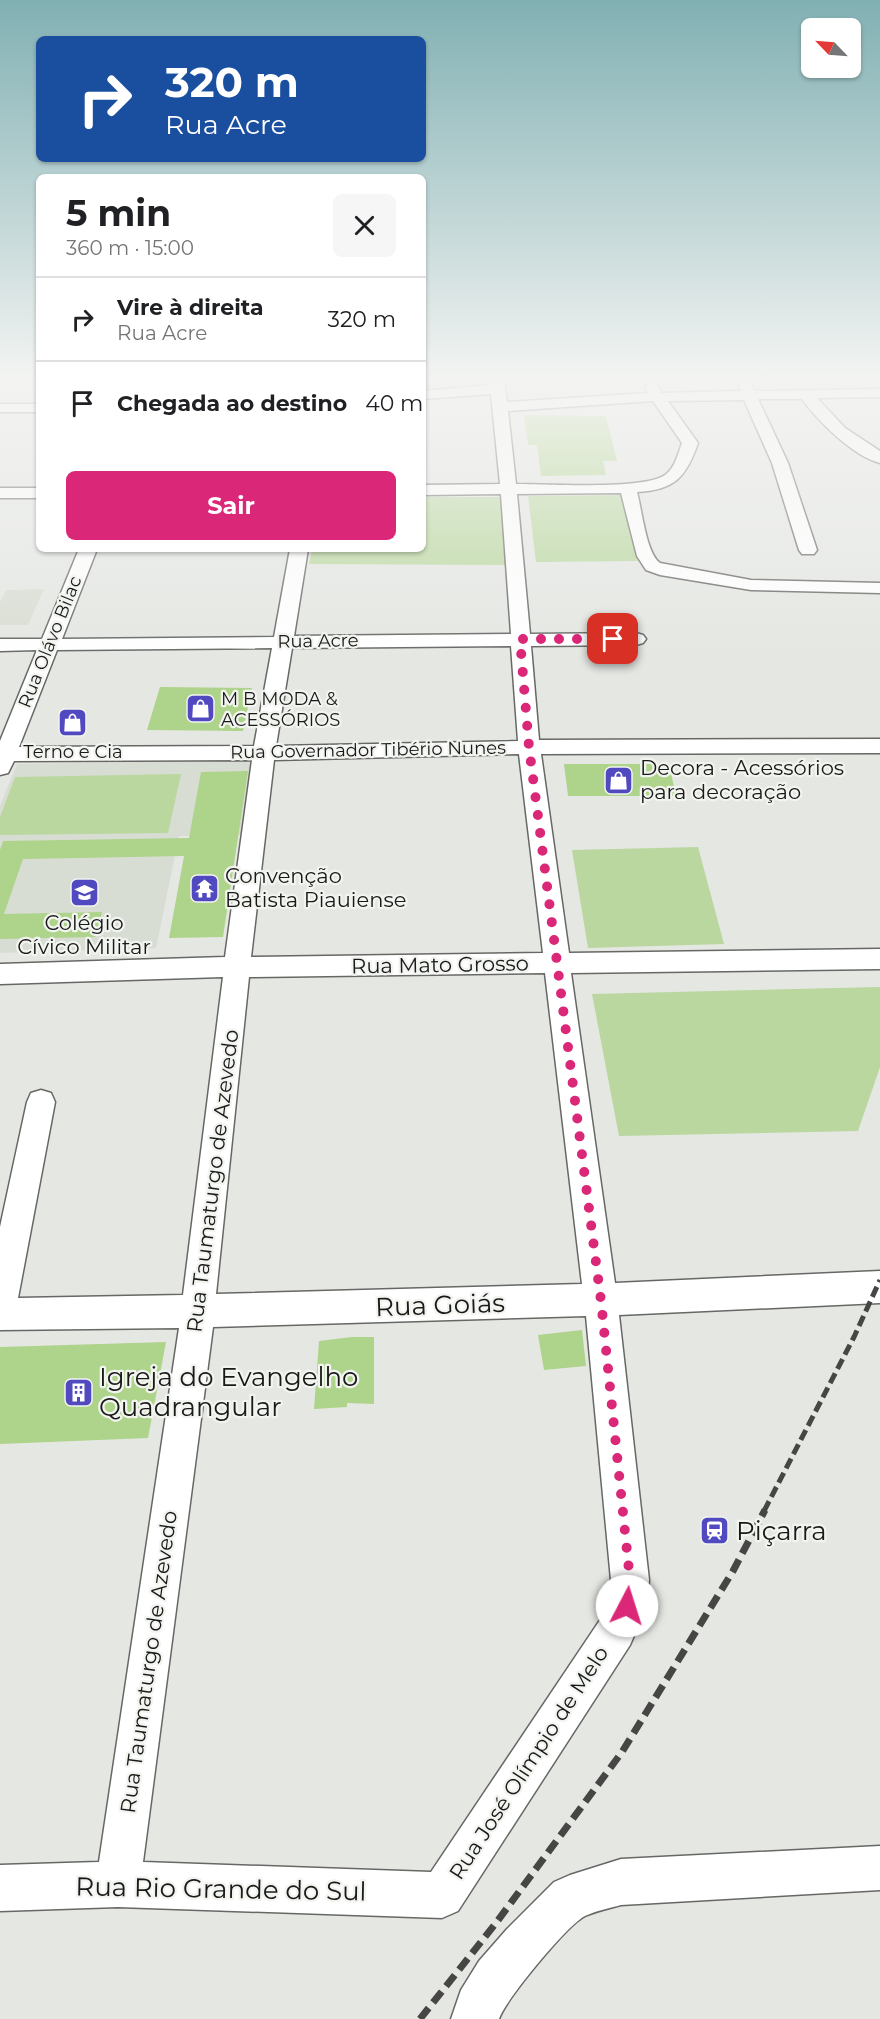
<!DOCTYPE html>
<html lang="pt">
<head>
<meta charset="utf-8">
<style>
	body { margin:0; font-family:Montserrat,sans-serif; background:#f6f6f6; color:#202124; height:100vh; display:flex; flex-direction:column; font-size:22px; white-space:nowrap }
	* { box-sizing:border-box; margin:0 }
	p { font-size:20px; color:#757577 }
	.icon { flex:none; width:33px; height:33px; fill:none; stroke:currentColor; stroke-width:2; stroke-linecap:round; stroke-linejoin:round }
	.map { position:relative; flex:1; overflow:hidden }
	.panel { position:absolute; left:36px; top:174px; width:390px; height:378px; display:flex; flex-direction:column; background:#fff; border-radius:9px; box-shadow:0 2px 4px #0004 }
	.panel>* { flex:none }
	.banner { position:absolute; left:36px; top:36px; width:390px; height:126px; border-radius:9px; box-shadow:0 2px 4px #0004; background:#1a4fa0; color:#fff; overflow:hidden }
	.needle { width:39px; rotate:295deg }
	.tools { position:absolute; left:801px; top:18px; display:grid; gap:12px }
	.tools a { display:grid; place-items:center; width:60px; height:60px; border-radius:9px; background:#fff; box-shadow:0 2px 4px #0004; font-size:30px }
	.pin { position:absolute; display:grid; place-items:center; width:51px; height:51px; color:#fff; margin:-26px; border-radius:12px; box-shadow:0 3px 9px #0006 }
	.me { position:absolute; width:66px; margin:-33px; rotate:5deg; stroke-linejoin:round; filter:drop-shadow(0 0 4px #0008) }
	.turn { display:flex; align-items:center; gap:21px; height:126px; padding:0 30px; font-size:27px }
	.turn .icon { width:78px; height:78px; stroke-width:2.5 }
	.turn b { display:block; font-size:42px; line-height:51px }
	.round { display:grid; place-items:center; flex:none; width:63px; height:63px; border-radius:9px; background:#f6f6f6 }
	.summary { display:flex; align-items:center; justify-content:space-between; height:102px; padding:0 30px }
	h1 { font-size:36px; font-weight:700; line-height:45px }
	.action { display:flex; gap:12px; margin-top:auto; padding:12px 30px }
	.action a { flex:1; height:69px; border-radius:9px; background:#db2777; color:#fff; font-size:24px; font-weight:700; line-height:69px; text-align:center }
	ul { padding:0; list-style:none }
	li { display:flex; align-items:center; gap:18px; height:84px; padding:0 30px; border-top:2px solid #e0e0e0 }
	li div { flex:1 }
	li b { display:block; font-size:22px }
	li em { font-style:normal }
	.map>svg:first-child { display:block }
</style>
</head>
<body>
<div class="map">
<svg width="880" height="2019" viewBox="0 0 880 2019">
	<rect width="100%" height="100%" fill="#e5e7e3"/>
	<g fill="#d8ddd3">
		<path d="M 44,589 L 28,625 L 0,625 L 0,602 L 6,590 Z"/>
		<path d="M 256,760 L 245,835 L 179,836 L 156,948 L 0,953 L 0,806 L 17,764 Z"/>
	</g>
	<g fill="#b9d79e">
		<path d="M 423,380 L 490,380 L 492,388 L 423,394 Z"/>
		<path d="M 622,495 L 638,561 L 536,562 L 528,496 Z"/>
		<path d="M 423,497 L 504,497 L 507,565 L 309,564 L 312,549 L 423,549 Z"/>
		<path d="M 181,774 L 168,833 L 0,835 L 0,817 L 15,777 Z"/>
		<path d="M 698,847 L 724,944 L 588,948 L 572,850 Z"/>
		<path d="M 880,987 L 880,1067 L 858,1131 L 619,1136 L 592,994 Z"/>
	</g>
	<g fill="#aed38a">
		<path d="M 524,415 L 606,416 L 617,461 L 603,461 L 606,475 L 541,476 L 537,445 L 528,445 Z"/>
		<path d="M 160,687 L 252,688 L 243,731 L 147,730 Z"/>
		<path d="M 564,764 L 669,764 L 676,796 L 568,796 Z"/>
		<path d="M 248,771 L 223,937 L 169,938 L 184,856 L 23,859 L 4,914 L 102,912 L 96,937 L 0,939 L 0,850 L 3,841 L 189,838 L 201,772 Z"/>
		<path d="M 582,1330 L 586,1366 L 544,1370 L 538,1335 Z"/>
		<path d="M 352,1337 L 374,1337 L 374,1404 L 347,1403 L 347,1407 L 314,1409 L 319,1341 Z"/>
		<path d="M 166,1342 L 148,1438 L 0,1444 L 0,1347 Z"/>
	</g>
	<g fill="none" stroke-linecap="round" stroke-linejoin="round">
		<defs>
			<g id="minor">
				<path d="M 490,380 L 504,380 L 507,402 L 648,393 L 645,386 L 652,382 L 657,383 L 662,393 L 741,391 L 737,380 L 749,380 L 755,391 L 880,389 L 880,397 L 817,398 L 845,428 L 880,451 L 880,463 C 853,456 818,421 802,399 L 758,399 L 788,463 L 817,550 L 814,554 L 802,554 L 799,550 L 772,463 L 744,400 L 668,401 L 698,443 C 686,477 675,490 637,492 C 642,510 646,553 660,563 L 751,580 L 880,583 L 880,593 L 751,590 L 660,575 L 646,570 L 637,556 L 621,493 L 517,494 L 530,634 L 636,633 L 643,635 L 646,639 L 643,643 L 636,645 L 531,646 L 539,740 L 880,739 L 880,753 L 541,754 L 569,953 L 880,949 L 880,969 L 571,973 L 615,1283 L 880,1271 L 880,1303 L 619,1315 L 649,1580 L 647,1606 L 630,1645 L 458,1911 L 442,1918 L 118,1907 L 0,1911 L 0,1865 L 99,1862 L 179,1328 L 0,1330 L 0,1227 L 27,1102 L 31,1093 L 41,1090 L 51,1093 L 55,1102 L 18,1298 L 183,1295 L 223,977 L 0,984 L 0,964 L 225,957 L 252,760 L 14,761 L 8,773 L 0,775 L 0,741 L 37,650 L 0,651 L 0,639 L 42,639 L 79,549 L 97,549 L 62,639 L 274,637 L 290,549 L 308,549 L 294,636 L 511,634 L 501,494 L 423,495 L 423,485 L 500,484 L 491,394 L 423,399 L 423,391 L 491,385 ZM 653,401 L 682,443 C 678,454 675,468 665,475 C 645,490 546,484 516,484 L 508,411 ZM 511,646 L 518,741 L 276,746 L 292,648 ZM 272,648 L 254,746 L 19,747 L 57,650 ZM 519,754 L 543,953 L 251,957 L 274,760 ZM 545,973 L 582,1284 L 216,1294 L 249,977 ZM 586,1316 L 611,1580 L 607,1604 L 602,1617 L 431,1872 L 143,1862 L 213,1327 Z"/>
				<rect x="0" y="404" width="39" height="8"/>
				<rect x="0" y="488" width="39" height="10"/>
				<path d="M 880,1846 L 880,1890 L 621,1905 C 610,1908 596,1911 585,1916 C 567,1925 506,1999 499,2019 L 451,2019 L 461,1990 L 479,1961 L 507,1929 L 554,1882 L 570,1875 L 621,1859 Z"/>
			</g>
		</defs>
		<use href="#minor" stroke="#676865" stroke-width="3"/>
		<use href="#minor" fill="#fff" fill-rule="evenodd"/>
		<path stroke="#464644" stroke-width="5" stroke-dasharray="11 5" stroke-linecap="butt" d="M 764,1511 L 854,1337 L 880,1280"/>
		<path stroke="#464644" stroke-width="7" stroke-dasharray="14 7" stroke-linecap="butt" d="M 420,2019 L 496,1923 L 622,1752 L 733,1571 L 765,1510"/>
	</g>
	<linearGradient id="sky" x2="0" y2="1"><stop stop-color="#81b0b3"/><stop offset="0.57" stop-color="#f3f4f2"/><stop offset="1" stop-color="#f3f4f2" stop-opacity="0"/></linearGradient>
	<rect width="880" height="662" fill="url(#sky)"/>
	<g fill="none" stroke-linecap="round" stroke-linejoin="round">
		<path stroke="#db2777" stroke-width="10" stroke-dasharray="0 18" d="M 613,639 L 520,639 L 529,747 L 601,1301 L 630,1580 L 627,1606"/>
	</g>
	<defs>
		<symbol id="shop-square" viewBox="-11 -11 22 22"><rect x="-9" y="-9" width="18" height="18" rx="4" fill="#5149c0" stroke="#f2f4f0"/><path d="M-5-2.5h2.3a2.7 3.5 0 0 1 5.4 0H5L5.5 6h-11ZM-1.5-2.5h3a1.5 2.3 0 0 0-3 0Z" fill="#fff"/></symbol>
		<symbol id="temple-square" viewBox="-11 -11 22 22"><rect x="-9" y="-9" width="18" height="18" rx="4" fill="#5149c0" stroke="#f2f4f0"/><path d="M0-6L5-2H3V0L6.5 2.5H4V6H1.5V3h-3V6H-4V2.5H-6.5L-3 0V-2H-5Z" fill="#fff"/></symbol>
		<symbol id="school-square" viewBox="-11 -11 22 22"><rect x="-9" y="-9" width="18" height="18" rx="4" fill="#5149c0" stroke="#f2f4f0"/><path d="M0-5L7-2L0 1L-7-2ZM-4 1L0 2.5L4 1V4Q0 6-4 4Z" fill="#fff"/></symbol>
		<symbol id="building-square" viewBox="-11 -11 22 22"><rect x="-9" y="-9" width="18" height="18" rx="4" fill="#5149c0" stroke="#f2f4f0"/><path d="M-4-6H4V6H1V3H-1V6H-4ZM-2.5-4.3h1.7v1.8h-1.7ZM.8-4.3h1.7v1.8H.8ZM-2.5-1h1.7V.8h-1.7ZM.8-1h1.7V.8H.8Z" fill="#fff"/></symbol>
		<symbol id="station-square" viewBox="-11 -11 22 22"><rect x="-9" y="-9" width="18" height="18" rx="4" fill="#5149c0" stroke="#f2f4f0"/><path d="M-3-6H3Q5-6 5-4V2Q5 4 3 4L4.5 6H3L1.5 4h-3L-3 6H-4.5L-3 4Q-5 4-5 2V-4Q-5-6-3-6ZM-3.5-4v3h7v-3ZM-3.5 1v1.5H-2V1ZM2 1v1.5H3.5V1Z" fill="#fff"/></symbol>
	</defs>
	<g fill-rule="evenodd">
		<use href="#shop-square" x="184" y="692" width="33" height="33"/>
		<use href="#shop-square" x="56" y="706" width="33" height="33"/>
		<use href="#shop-square" x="602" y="764" width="33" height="33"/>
		<use href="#temple-square" x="188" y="872" width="33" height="33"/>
		<use href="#school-square" x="68" y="876" width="33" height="33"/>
		<use href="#building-square" x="62" y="1376" width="33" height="33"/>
		<use href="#station-square" x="698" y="1514" width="33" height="33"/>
	</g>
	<g text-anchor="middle" stroke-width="4.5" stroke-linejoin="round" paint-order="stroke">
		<g font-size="18" fill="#191918" stroke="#f2f4f0">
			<text transform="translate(318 641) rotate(-1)" y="6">Rua Acre</text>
			<text transform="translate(50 642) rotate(-68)" y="6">Rua Olávo Bilac</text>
			<text transform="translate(368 750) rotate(-1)" y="6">Rua Governador Tibério Nunes</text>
		</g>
		<g font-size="18" fill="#191918" stroke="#f2f4f0" text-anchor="start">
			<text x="221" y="705">M B MODA &amp;<tspan x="221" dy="21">ACESSÓRIOS</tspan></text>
			<text x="73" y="758" text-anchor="middle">Terno e Cia</text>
		</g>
		<g font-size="21" fill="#191918" stroke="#f2f4f0" text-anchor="start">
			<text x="640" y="775">Decora - Acessórios<tspan x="640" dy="24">para decoração</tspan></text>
			<text x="225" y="883">Convenção<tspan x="225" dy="24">Batista Piauiense</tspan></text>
			<text x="84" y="930" text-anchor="middle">Colégio<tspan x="84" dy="24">Cívico Militar</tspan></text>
		</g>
		<g font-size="21" fill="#191918" stroke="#f2f4f0">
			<text transform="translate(440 965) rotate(-1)" y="7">Rua Mato Grosso</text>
			<text transform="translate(213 1181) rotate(-83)" y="7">Rua Taumaturgo de Azevedo</text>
			<text transform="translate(149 1662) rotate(-82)" y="7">Rua Taumaturgo de Azevedo</text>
			<text transform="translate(529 1763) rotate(-57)" y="7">Rua José Olímpio de Melo</text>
		</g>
		<g font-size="26" fill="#191918" stroke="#f2f4f0">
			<text transform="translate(440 1305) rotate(-2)" y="9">Rua Goiás</text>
			<text transform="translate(221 1889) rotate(1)" y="9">Rua Rio Grande do Sul</text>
		</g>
		<g font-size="26" fill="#191918" stroke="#f2f4f0" text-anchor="start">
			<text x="99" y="1386">Igreja do Evangelho<tspan x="99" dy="30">Quadrangular</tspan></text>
			<text x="736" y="1540">Piçarra</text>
		</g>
	</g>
</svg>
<div class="tools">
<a><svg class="needle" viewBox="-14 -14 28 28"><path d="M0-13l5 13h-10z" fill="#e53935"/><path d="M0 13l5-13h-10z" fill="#757577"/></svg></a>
</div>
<div class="pin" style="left:613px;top:639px;background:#d93025"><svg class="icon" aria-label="arrive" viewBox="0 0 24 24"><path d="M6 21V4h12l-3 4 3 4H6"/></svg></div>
<svg class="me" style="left:627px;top:1606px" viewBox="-20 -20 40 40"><circle r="19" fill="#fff"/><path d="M0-13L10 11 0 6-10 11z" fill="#db2777"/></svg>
<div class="banner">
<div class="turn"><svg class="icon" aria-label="right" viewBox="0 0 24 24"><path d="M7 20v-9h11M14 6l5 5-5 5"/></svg><div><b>320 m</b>Rua Acre</div></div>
</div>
<section class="panel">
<div class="summary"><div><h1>5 min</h1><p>360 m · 15:00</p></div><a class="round"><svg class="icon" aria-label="close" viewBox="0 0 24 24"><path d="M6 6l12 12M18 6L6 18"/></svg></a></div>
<ul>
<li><svg class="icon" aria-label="right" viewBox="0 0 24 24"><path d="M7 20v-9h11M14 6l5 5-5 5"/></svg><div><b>Vire à direita</b><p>Rua Acre</p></div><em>320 m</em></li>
<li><svg class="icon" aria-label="arrive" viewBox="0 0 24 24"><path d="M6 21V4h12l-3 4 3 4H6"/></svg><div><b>Chegada ao destino</b></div><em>40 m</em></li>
</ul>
<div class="action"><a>Sair</a></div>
</section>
</div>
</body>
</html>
